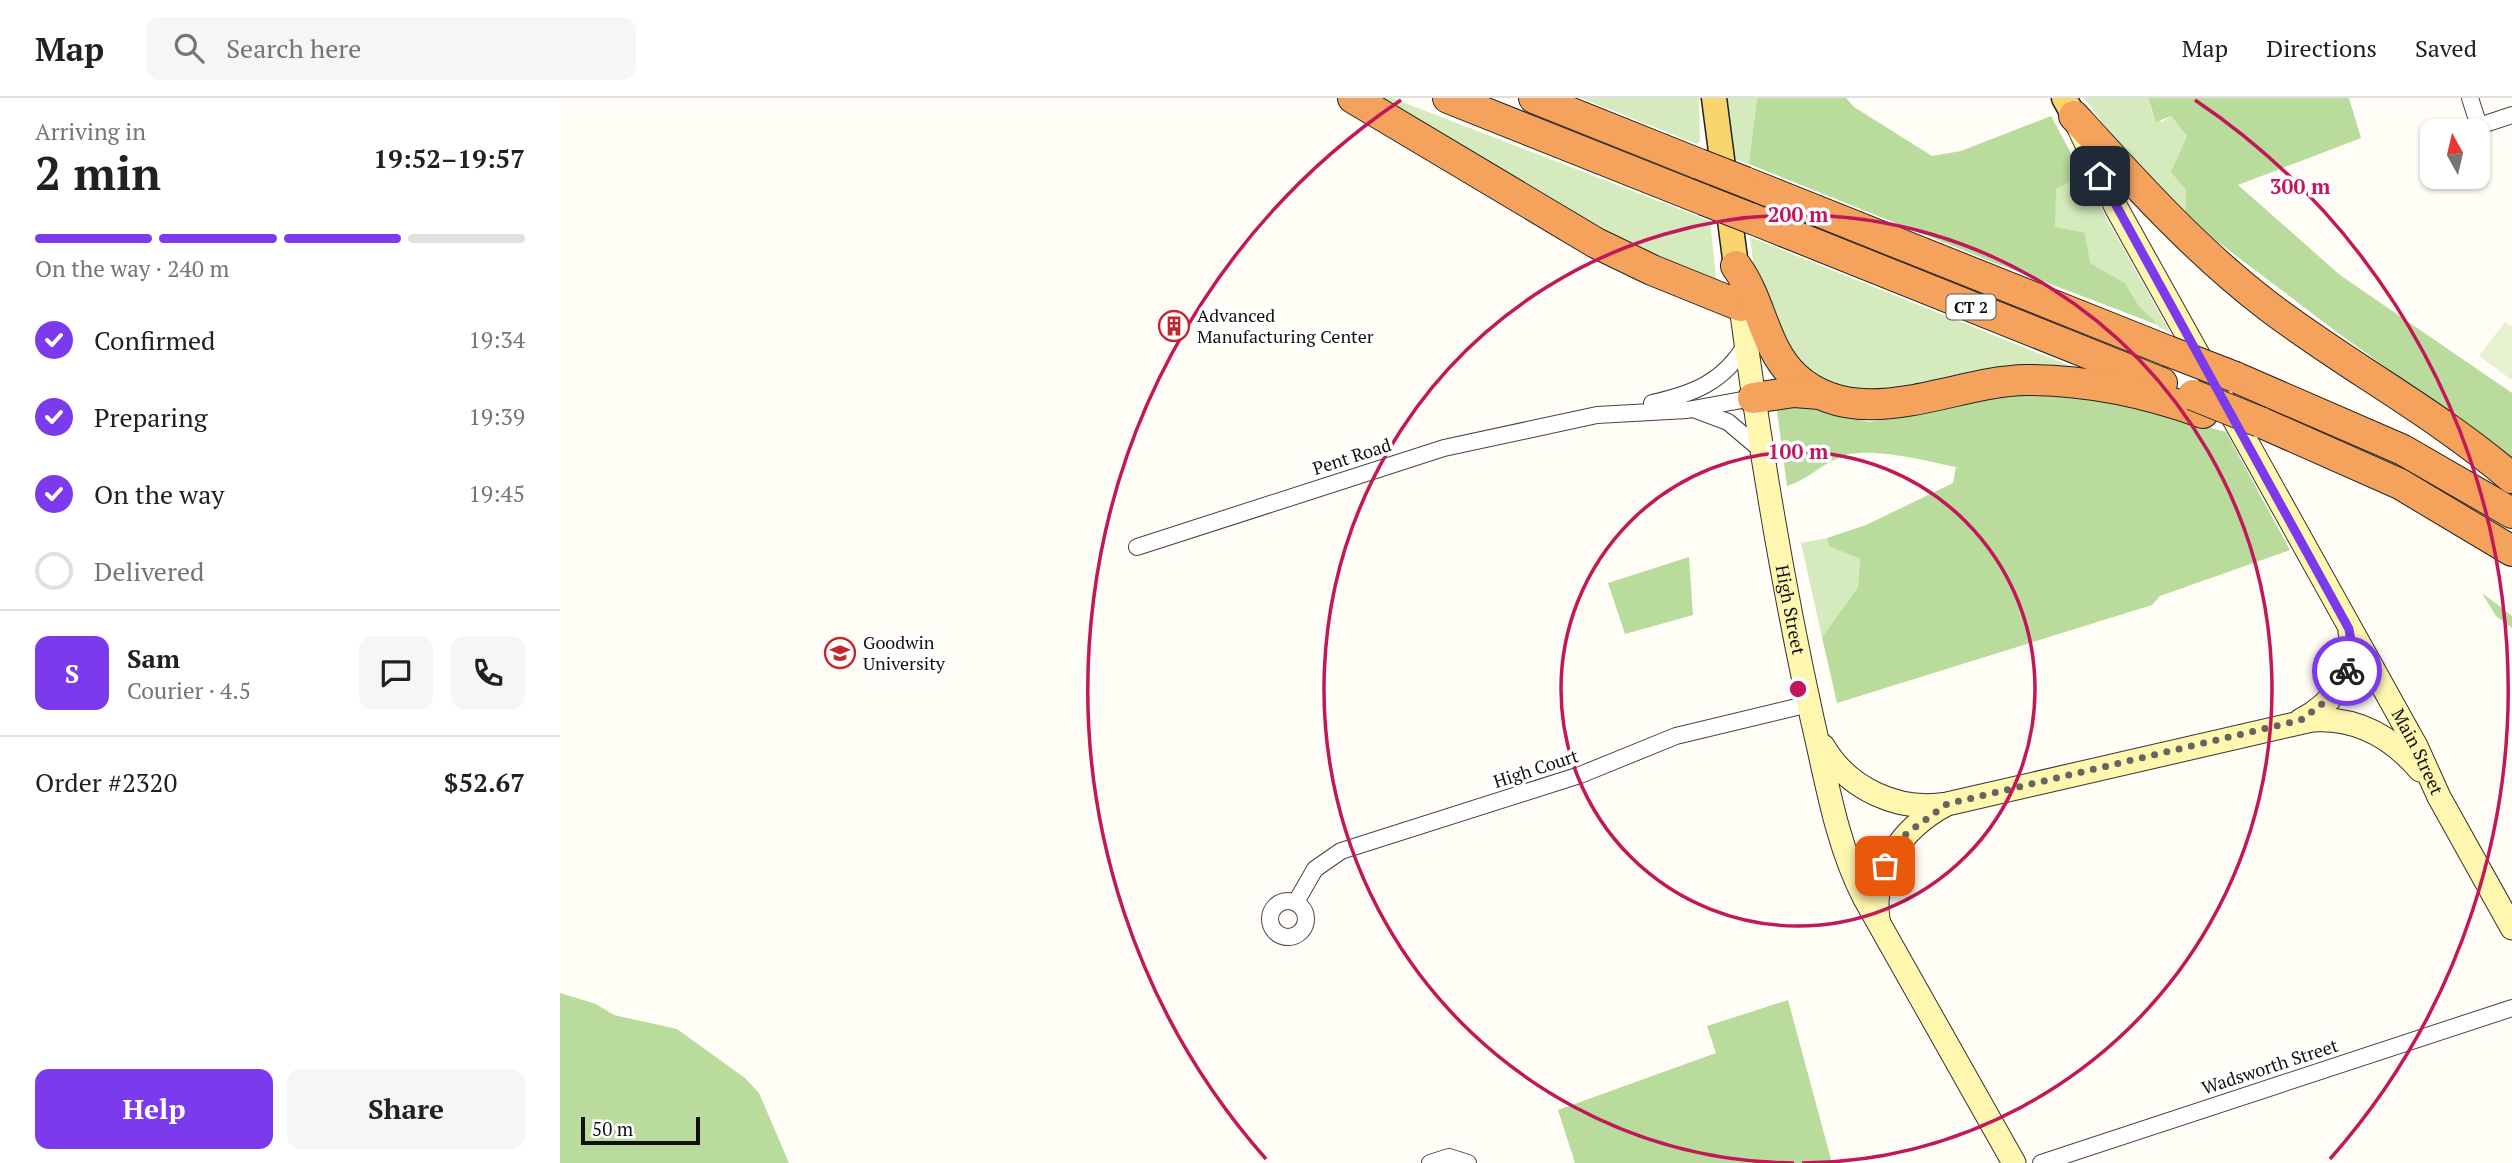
<!DOCTYPE html>
<html lang="en">
<head>
<meta charset="utf-8">
<style>
	body { margin:0; font-family:"PT Serif",serif; background:#f6f6f6; color:#202124; height:100vh; display:flex; flex-direction:column; font-size:26px; white-space:nowrap }
	* { box-sizing:border-box; margin:0 }
	p { font-size:23px; color:#757577 }
	.icon { flex:none; width:38px; height:38px; fill:none; stroke:currentColor; stroke-width:2; stroke-linecap:round; stroke-linejoin:round }
	.map { position:relative; flex:1; overflow:hidden }
	.details { display:flex; flex-direction:column; background:#fff; width:560px }
	.details>* { flex:none }
	.needle { width:46px; rotate:352deg }
	.controls { position:absolute; left:1860px; top:21px; display:grid; gap:14px }
	.controls a { display:grid; place-items:center; width:70px; height:70px; border-radius:14px; background:#fff; box-shadow:0 2px 5px #0004; font-size:35px }
	.scale { position:absolute; left:21px; bottom:18px; width:119px; box-sizing:border-box; padding-left:7px; border:4px solid #111; border-top:0; font-size:19px; line-height:24px; white-space:nowrap; color:#111; -webkit-text-stroke:5px #fff; paint-order:stroke }
	.pin { position:absolute; display:grid; place-items:center; width:60px; height:60px; color:#fff; margin:-30px; border-radius:14px; box-shadow:0 4px 10px #0006 }
	.courier { position:absolute; display:grid; place-items:center; width:70px; height:70px; margin:-35px; border:5px solid #7c3aed; border-radius:50%; background:#fff; color:#222; box-shadow:0 2px 9px #0007 }
	.summary em { font-style:normal; font-weight:800 }
	.summary div { display:flex; flex-direction:column-reverse }
	.summary { display:flex; align-items:center; justify-content:space-between; height:119px; padding:0 35px }
	h1 { font-size:46px; font-weight:800; line-height:52px }
	.bar { display:grid; grid-template-columns:repeat(4,1fr); gap:10px 7px; align-content:center; height:84px; padding:0 35px }
	.bar i { height:9px; border-radius:5px; background:#e0e0e0 }
	.bar .active { background:#7c3aed }
	.bar p { grid-column:span 4 }
	.line { display:flex; align-items:center; gap:18px; padding:0 35px; border-top:2px solid #e0e0e0 }
	.line div { flex:1 }
	.round { display:grid; place-items:center; flex:none; width:74px; height:74px; border-radius:14px; background:#f6f6f6 }
	ol { padding:0 35px; list-style:none }
	li { display:flex; align-items:center; gap:21px; height:77px }
	li p { margin-inline-start:auto }
	li .icon { padding:7px; border-radius:50%; background:#7c3aed; color:#fff; stroke-width:4 }
	li:last-child { color:#757577 }
	li i { width:38px; height:38px; border:4px solid #e0e0e0; border-radius:50% }
	.action { display:flex; gap:14px; margin-top:auto; padding:14px 35px }
	.action a { flex:1; height:80px; border-radius:14px; background:#7c3aed; color:#fff; font-size:28px; font-weight:800; line-height:80px; text-align:center }
	.action a+a { background:#f6f6f6; color:#202124 }
	header { display:flex; align-items:center; gap:42px; box-sizing:border-box; height:98px; padding:0 35px; background:#fff; border-bottom:2px solid #e0e0e0 }
	header strong { font-size:33px }
	nav { display:flex; gap:38px; margin-inline-start:auto; font-size:24px }
	.search { width:490px; height:63px; background:#f6f6f6; display:flex; align-items:center; gap:18px; box-sizing:border-box; padding:0 24px; border-radius:14px; color:#757577; font-size:26px }
	main { display:flex; flex:1; min-height:0 }
	.map>svg:first-child { display:block }
	.green { fill:#d5ebbd }
	.forest { fill:#b9dc9c }
	.pitch { fill:#e6f2cf }
	.lines { fill:none; stroke-linecap:round; stroke-linejoin:round }
	.street-casing { stroke:#444; stroke-width:18 }
	.secondary-casing { stroke:#333; stroke-width:25 }
	.primary-casing { stroke:#222; stroke-width:27 }
	.highway-casing { stroke:#222; stroke-width:32 }
	.street { stroke:#fff; stroke-width:16 }
	.secondary { stroke:#fff6b0; stroke-width:23 }
	.primary { stroke:#f9d66b; stroke-width:24 }
	.highway { stroke:#f5a25d; stroke-width:30 }
	.highway-bridge-casing { stroke:#222; stroke-width:32; stroke-linecap:butt }
	.highway-bridge { stroke:#f5a25d; stroke-width:30 }
	.done { stroke:#646461; stroke-width:7; stroke-dasharray:0 12.6 }
	.route { stroke:#7c3aed; stroke-width:9 }
	.ring { fill:none; stroke:#c2185b; stroke-width:3.5 }
	.labels { text-anchor:middle; stroke-width:7; stroke-linejoin:round; paint-order:stroke }
	.shield { fill:#fff; stroke:#585858; stroke-width:2 }
	.shield-label { font-size:16px; font-weight:bold; fill:#111 }
	.poi-label { font-size:18px; fill:#111; stroke:#fff; text-anchor:start }
	.street-label { font-size:18px; fill:#111; stroke:#fff }
	.centre { fill:#c2185b; stroke:#fff; stroke-width:3.5 }
	.ring-label { font-size:21px; text-anchor:middle; font-weight:bold; fill:#c2185b; stroke:#fff; stroke-width:7; stroke-linejoin:round; paint-order:stroke }
</style>
</head>
<body>
<header>
<strong>Map</strong>
<div class="search"><svg class="icon" aria-label="search" viewBox="0 0 24 24"><circle cx="10" cy="10" r="6"/><path d="M15 15l6 6"/></svg>Search here</div>
<nav><a>Map</a><a>Directions</a><a>Saved</a></nav>
</header>
<main>
<section class="details">
<div class="summary"><div><h1>2 min</h1><p>Arriving in</p></div><em>19:52–19:57</em></div>
<div class="bar"><i class="active"></i><i class="active"></i><i class="active"></i><i></i><p>On the way · 240 m</p></div>
<ol>
<li><svg class="icon" aria-label="check" viewBox="0 0 24 24"><path d="M5 12l5 5 9-10"/></svg>Confirmed<p>19:34</p></li>
<li><svg class="icon" aria-label="check" viewBox="0 0 24 24"><path d="M5 12l5 5 9-10"/></svg>Preparing<p>19:39</p></li>
<li><svg class="icon" aria-label="check" viewBox="0 0 24 24"><path d="M5 12l5 5 9-10"/></svg>On the way<p>19:45</p></li>
<li><i></i>Delivered</li>
</ol>
<div class="line" style="height:126px"><b class="round" style="background:#7c3aed;color:#fff">S</b><div><b>Sam</b><p>Courier · 4.5</p></div><a class="round"><svg class="icon" aria-label="chat" viewBox="0 0 24 24"><path d="M4 5h16v11H9l-5 4z"/></svg></a><a class="round"><svg class="icon" aria-label="phone" viewBox="0 0 24 24"><path d="M5 4h4l2 5-3 2q2 4 5 5l2-3 5 2v4C11 20 4 13 5 4z"/></svg></a></div>
<div class="line" style="height:91px"><div>Order #2320</div><b>$52.67</b></div>
<div class="action"><a>Help</a><a>Share</a></div>
</section>
<div class="map">
<svg width="1952" height="1065" viewBox="0 0 1952 1065">
	<rect width="100%" height="100%" fill="#fffdf5"/>
	<!-- green -->
	<g class="green">
		<polygon points="816,0 832,0 1150,123 1157,188 1046,145"/>
		<polygon points="1021,0 1139,0 1140,44 1137,46"/>
		<polygon points="1164,0 1197,0 1189,66 1174,61"/>
		<polygon points="1524,0 1588,0 1592,14 1602,24 1611,18 1627,38 1612,74 1626,92 1625,119 1571,62"/>
		<polygon points="1523,78 1610,234 1600,230 1579,208 1565,185 1530,165 1495,129 1495,91"/>
		<polygon points="1190,139 1530,276 1329,294 1276,289 1233,259 1195,179"/>
		<polygon points="1267,440 1270,448 1300,461 1298,489 1262,539 1241,445"/>
	</g>
	<!-- forest -->
	<g class="forest">
		<polygon points="1197,0 1286,0 1294,9 1372,58 1401,53 1491,18 1523,78 1496,91 1495,129 1525,135 1530,165 1565,185 1579,208 1598,227 1435,165 1189,66"/>
		<polygon points="1588,0 1789,0 1801,40 1678,87 1780,177 1952,295 1952,360 1774,232 1625,119 1626,92 1611,74 1627,38 1611,18 1596,24"/>
		<path d="M1515 293 1666 334 1730 452 1600 498 1592 507 1277 605 1262 539 1298 489 1300 461 1269 448 1267 440 1306 427 1393 385 1396 369C1367 363 1307 347 1280 359 1261 367 1247 382 1227 388L1216 305 1249 309 1309 324 1431 300Z"/>
		<polygon points="1129,459 1133,517 1065,536 1048,485"/>
		<polygon points="1922,495 1952,518 1952,530 1936,518"/>
		<polygon points="0,895 36,906 54,917 117,931 185,980 199,995 229,1065 0,1065"/>
		<polygon points="1228,902 1272,1065 1015,1065 998,1012 1156,955 1147,928"/>
	</g>
	<!-- pitch -->
	<polygon class="pitch" points="1945,224 1952,229 1952,282 1919,258"/>
	<g class="lines">
		<!-- street casing -->
		<g class="street-casing">
			<g id="street">
				<polyline points="1910,0 1919,28 1952,17"/>
				<path d="M1092 305C1133 296 1164 284 1186 246"/>
				<polyline points="1136,312 1168,324 1200,351"/>
				<polyline points="577,449 884,350 1037,317 1127,312 1193,300"/>
				<circle cx="728" cy="821" r="18"/>
				<polyline points="736,804 755,771 781,753 1020,677 1116,638 1249,606"/>
				<polyline points="870,1065 889,1059 908,1065"/>
				<polyline points="1481,1065 1952,910"/>
			</g>
		</g>
		<!-- secondary casing -->
		<g class="secondary-casing">
			<g id="secondary">
				<path id="s1" d="M1519 30 1557 111 1856 648 1879 699 1952 830"/>
				<path id="s2" d="M1179 194C1198 337 1221 479 1252 620 1266 679 1276 745 1304 799L1454 1065"/>
				<path d="M1741 622C1772 607 1800 570 1790 534"/>
				<path d="M1263 648C1288 691 1338 714 1387 706L1752 622C1796 619 1832 639 1860 672"/>
				<path d="M1318 821C1311 772 1343 730 1385 707"/>
			</g>
		</g>
		<!-- primary casing -->
		<g class="primary-casing">
			<g id="primary">
				<polyline points="1154,0 1176,168"/>
				<polyline points="1504,0 1514,18"/>
			</g>
		</g>
		<!-- highway casing -->
		<g class="highway-casing">
			<g id="highway">
				<polyline points="793,0 1036,145 1092,172 1181,208"/>
				<polyline points="888,0 1144,102"/>
				<polyline points="974,0 1139,66"/>
				<path d="M1514 18C1575 85 1636 153 1708 208 1787 268 1876 315 1952 380"/>
				<polyline points="1185,84 1608,253"/>
				<polyline points="1190,120 1602,285"/>
				<path d="M1176 168C1202 203 1203 249 1235 279 1299 338 1393 283 1466 282 1527 282 1585 294 1643 315"/>
				<polyline points="1675,279 1843,352 1952,415"/>
				<polyline points="1193,300 1234,294 1260,296"/>
				<polyline points="1700,324 1840,386 1952,453"/>
			</g>
		</g>
		<!-- street -->
		<use href="#street" class="street"/>
		<!-- secondary -->
		<use href="#secondary" class="secondary"/>
		<!-- primary -->
		<use href="#primary" class="primary"/>
		<!-- highway -->
		<use href="#highway" class="highway"/>
		<!-- highway-bridge casing -->
		<g class="highway-bridge-casing">
			<g id="highway-bridge">
				<polyline points="1139,66 1185,84"/>
				<polyline points="1144,102 1190,120"/>
				<polyline points="1608,253 1675,279"/>
				<polyline points="1633,297 1700,324"/>
			</g>
		</g>
		<!-- highway-bridge -->
		<use href="#highway-bridge" class="highway-bridge"/>
	</g>
	<g class="lines">
		<!-- done -->
		<polyline class="done" points="1325,768 1346,736 1387,706 1741,622 1770,600 1787,573"/>
		<!-- route -->
		<polyline class="route" points="1540,78 1789,531 1792,548 1787,573"/>
	</g>
	<!-- distance rings -->
	<g class="ring">
		<circle cx="1238" cy="591" r="237"/>
		<path d="M1234 1065A474 474 0 1 1 1242 1065"/>
		<path d="M706 1061A710 710 0 0 1 841 2M1635 2A710 710 0 0 1 1770 1061"/>
	</g>
	<!-- icons -->
	<defs>
		<g id="building-ring" transform="scale(1.575)"><circle r="9.5" fill="#fff" stroke="#c4262e" stroke-width="1.5"/><path d="M-4-6H4V6H1V3H-1V6H-4ZM-2.5-4.3h1.7v1.8h-1.7ZM.8-4.3h1.7v1.8H.8ZM-2.5-1h1.7V.8h-1.7ZM.8-1h1.7V.8H.8Z" fill="#c4262e"/></g>
		<g id="university-ring" transform="scale(1.575)"><circle r="9.5" fill="#fff" stroke="#c4262e" stroke-width="1.5"/><path d="M0-5L7-2L0 1L-7-2ZM-4 1L0 2.5L4 1V4Q0 6-4 4Z" fill="#c4262e"/></g>
	</defs>
	<g fill-rule="evenodd">
		<use href="#building-ring" x="614" y="228"/>
		<use href="#university-ring" x="280" y="555"/>
	</g>
	<g class="labels">
		<!-- shield labels -->
		<rect class="shield" x="1386.5" y="196.5" width="49" height="25" rx="5"/>
		<g class="shield-label">
			<text x="1411" y="215">CT 2</text>
		</g>
		<!-- poi labels -->
		<g class="poi-label">
			<text x="637" y="224">Advanced<tspan x="637" dy="21">Manufacturing Center</tspan></text>
			<text x="303" y="551">Goodwin<tspan x="303" dy="21">University</tspan></text>
		</g>
		<!-- street labels -->
		<g class="street-label">
			<text transform="translate(792 359) rotate(-18)" y="6">Pent Road</text>
			<text dy="6" stroke="none"><textPath href="#s2" startOffset="322">High Street</textPath></text>
			<text dy="6" stroke="none"><textPath href="#s1" startOffset="710">Main Street</textPath></text>
			<text transform="translate(976 671) rotate(-18)" y="6">High Court</text>
			<text transform="translate(1710 969) rotate(-18)" y="6">Wadsworth Street</text>
		</g>
	</g>
	<circle cx="1238" cy="591" r="10" class="centre"/>
	<g class="ring-label">
		<text x="1740" y="96">300 m</text>
		<text x="1238" y="124">200 m</text>
		<text x="1238" y="361">100 m</text>
	</g>
</svg>
<div class="controls">
<a><svg class="needle" viewBox="-14 -14 28 28"><path d="M0-13l5 13h-10z" fill="#e53935"/><path d="M0 13l5-13h-10z" fill="#757577"/></svg></a>
</div>
<div class="scale">50 m</div>
<div class="pin" style="left:1325px;top:768px;background:#ea580c"><svg class="icon" aria-label="bag" viewBox="0 0 24 24"><path d="M5 8h14l-1 12H6zM9 8a3 3 0 0 1 6 0"/></svg></div>
<div class="pin" style="left:1540px;top:78px;background:#1f2937"><svg class="icon" aria-label="home" viewBox="0 0 24 24"><path d="M3 11l9-7 9 7M6 9v11h12V9"/></svg></div>
<div class="courier" style="left:1787px;top:573px"><svg class="icon" aria-label="bike" viewBox="0 0 24 24"><circle cx="6" cy="16" r="4"/><circle cx="18" cy="16" r="4"/><path d="M6 16l4-8h5l3 8M10 8l3 8H6M13 5h3"/></svg></div>
</div>
</main>
</body>
</html>
